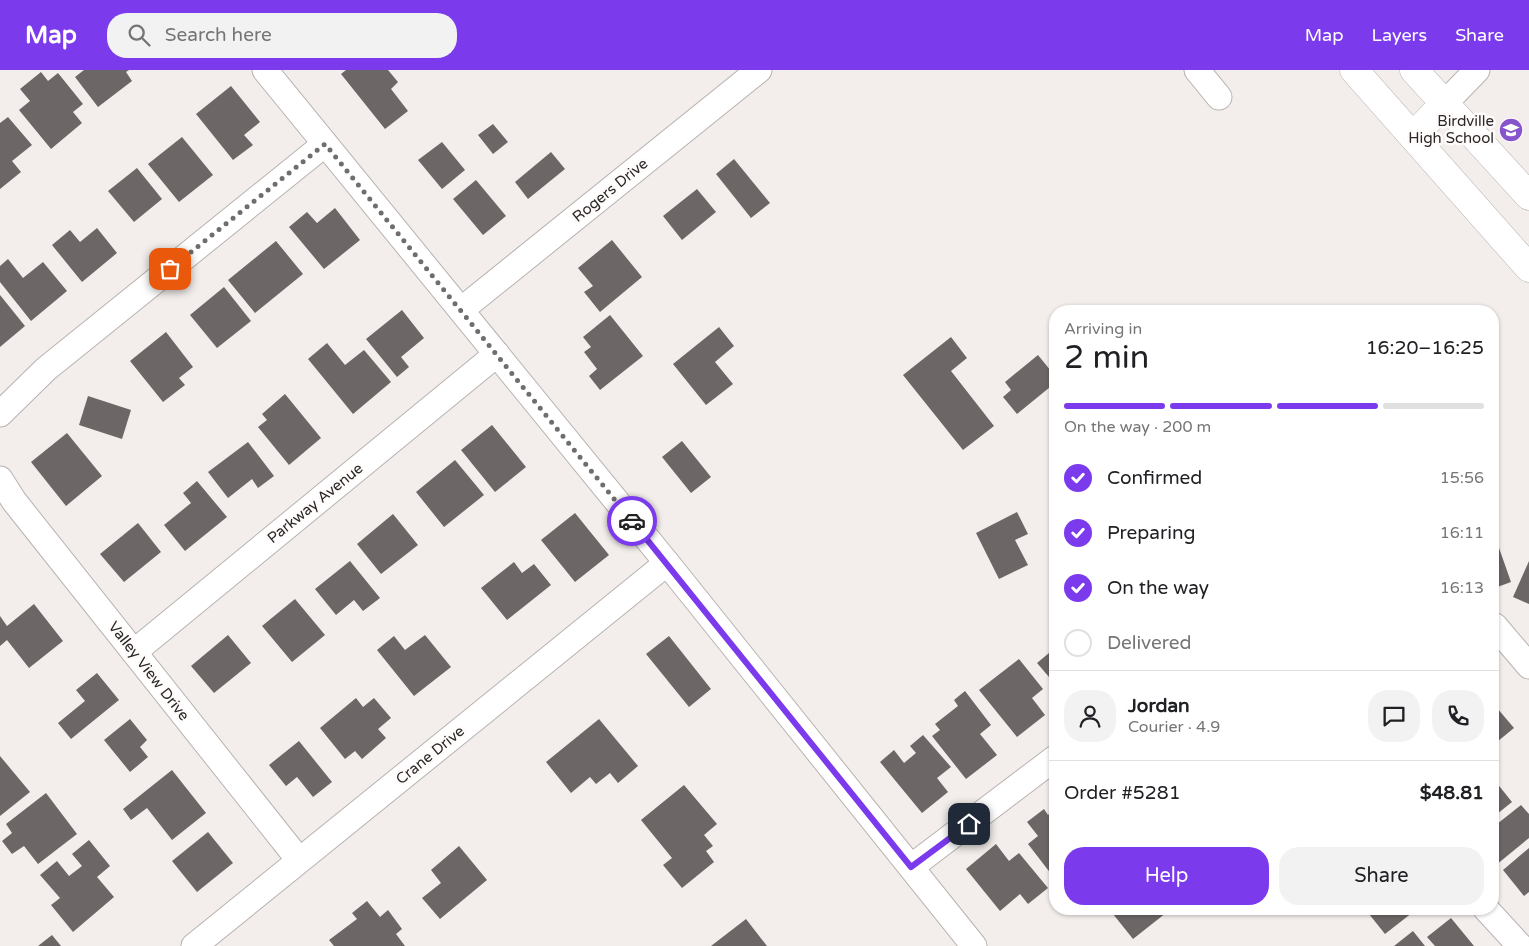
<!DOCTYPE html>
<html lang="en">
<head>
<meta charset="utf-8">
<style>
	body { margin:0; font-family:"Varela Round",sans-serif; background:#f2f2f2; color:#202124; height:100vh; display:flex; flex-direction:column; font-size:19px; white-space:nowrap }
	* { box-sizing:border-box; margin:0 }
	p { font-size:16px; color:#757577 }
	.icon { flex:none; width:28px; height:28px; fill:none; stroke:currentColor; stroke-width:2; stroke-linecap:round; stroke-linejoin:round }
	.map { position:relative; flex:1; overflow:hidden }
	.side { position:absolute; left:1049px; top:235px; width:450px; height:610px; display:flex; flex-direction:column; background:#fff; border-radius:20px; box-shadow:0 1px 4px #0004 }
	.side>* { flex:none }
	.pin { position:absolute; display:grid; place-items:center; width:42px; height:42px; color:#fff; margin:-21px; border-radius:10px; box-shadow:0 2px 8px #0006 }
	.courier { position:absolute; display:grid; place-items:center; width:50px; height:50px; margin:-25px; border:4px solid #7c3aed; border-radius:50%; background:#fff; color:#222; box-shadow:0 1px 6px #0007 }
	.overview em { font-style:normal; font-weight:600 }
	.overview div { display:flex; flex-direction:column-reverse }
	.overview { display:flex; align-items:center; justify-content:space-between; height:85px; padding:0 15px }
	h1 { font-size:32px; font-weight:600; line-height:38px }
	.bar { display:grid; grid-template-columns:repeat(4,1fr); gap:8px 5px; align-content:center; height:60px; padding:0 15px }
	.bar i { height:6px; border-radius:4px; background:#e0e0e0 }
	.bar .current { background:#7c3aed }
	.bar p { grid-column:span 4 }
	.line { display:flex; align-items:center; gap:12px; padding:0 15px; border-top:1px solid #e0e0e0 }
	.line div { flex:1 }
	.round { display:grid; place-items:center; flex:none; width:52px; height:52px; border-radius:20px; background:#f2f2f2 }
	ol { padding:0 15px; list-style:none }
	li { display:flex; align-items:center; gap:15px; height:55px }
	li p { margin-inline-start:auto }
	li .icon { padding:5px; border-radius:50%; background:#7c3aed; color:#fff; stroke-width:4 }
	li:last-child { color:#757577 }
	li i { width:28px; height:28px; border:2px solid #e0e0e0; border-radius:50% }
	.action { display:flex; gap:10px; margin-top:auto; padding:10px 15px }
	.action a { flex:1; height:58px; border-radius:20px; background:#7c3aed; color:#fff; font-size:20px; font-weight:600; line-height:58px; text-align:center }
	.action a+a { background:#f2f2f2; color:#202124 }
	header { display:flex; align-items:center; gap:30px; box-sizing:border-box; height:70px; padding:0 25px; background:#7c3aed; color:#fff }
	header strong { font-size:24px }
	nav { display:flex; gap:28px; margin-inline-start:auto; font-size:18px }
	.search { width:350px; height:45px; background:#f2f2f2; display:flex; align-items:center; gap:12px; box-sizing:border-box; padding:0 18px; border-radius:20px; color:#757577; font-size:19px }
	.map>svg:first-child { display:block }
	.building { fill:#6c6766 }
	.lines { fill:none; stroke-linecap:round; stroke-linejoin:round }
	.minor-casing { stroke:#b8b2b0; stroke-width:27 }
	.major-casing { stroke:#b8b2b0; stroke-width:29 }
	.minor { stroke:#fff; stroke-width:25 }
	.major { stroke:#fff; stroke-width:28 }
	.done { stroke:#706d6c; stroke-width:5; stroke-dasharray:0 9 }
	.route { stroke:#7c3aed; stroke-width:6 }
	.labels { text-anchor:middle; stroke-width:5; stroke-linejoin:round; paint-order:stroke }
	.poi-label { font-size:15px; fill:#292727; stroke:#fffbfa; text-anchor:end }
	.street-label { font-size:15px; fill:#292727; stroke:#fffbfa }
</style>
</head>
<body>
<header>
<strong>Map</strong>
<div class="search"><svg class="icon" aria-label="search" viewBox="0 0 24 24"><circle cx="10" cy="10" r="6"/><path d="M15 15l6 6"/></svg>Search here</div>
<nav><a>Map</a><a>Layers</a><a>Share</a></nav>
</header>
<div class="map">
<svg width="1529" height="876" viewBox="0 0 1529 876">
	<rect width="100%" height="100%" fill="#f3eeeb"/>
	<!-- building -->
	<g class="building">
		<polygon points="84,0 129,0 126,2 132,11 98,37 75,7"/>
		<polygon points="346,0 388,0 398,12 391,19 408,41 385,59 341,4"/>
		<polygon points="41,2 48,11 58,3 83,34 73,42 82,53 51,79 19,40 30,31 20,19"/>
		<polygon points="231,16 260,52 244,65 253,75 233,90 196,44"/>
		<polygon points="8,47 32,75 12,91 21,102 0,119 0,53"/>
		<polygon points="493,54 508,72 493,84 478,65"/>
		<polygon points="182,67 213,105 179,132 148,94"/>
		<polygon points="442,72 465,100 442,119 418,90"/>
		<polygon points="551,82 565,99 528,129 515,112"/>
		<polygon points="734,89 770,133 751,148 716,104"/>
		<polygon points="137,98 162,129 134,152 108,121"/>
		<polygon points="476,110 506,146 483,165 453,129"/>
		<polygon points="697,119 716,142 682,170 663,146"/>
		<polygon points="335,138 360,170 324,199 289,157 307,142 317,153"/>
		<polygon points="97,158 117,183 82,212 52,175 70,160 80,172"/>
		<polygon points="612,170 642,207 600,242 584,222 593,216 578,198"/>
		<polygon points="276,171 303,204 255,243 228,210"/>
		<polygon points="8,189 23,208 43,192 67,221 31,251 0,212 0,196"/>
		<polygon points="224,217 251,251 217,278 190,245"/>
		<polygon points="0,225 25,256 0,277"/>
		<polygon points="402,240 424,268 401,287 409,297 397,307 366,269"/>
		<polygon points="610,245 643,286 600,320 589,306 597,299 584,282 591,277 583,267"/>
		<polygon points="719,257 734,276 715,292 733,314 706,335 673,294"/>
		<polygon points="166,262 193,297 179,308 185,315 163,332 130,291"/>
		<polygon points="951,267 967,288 951,301 994,356 963,380 903,305"/>
		<polygon points="327,273 345,295 364,280 391,312 353,344 308,289"/>
		<polygon points="1038,285 1055,306 1055,313 1017,344 1003,327 1011,320 1005,312"/>
		<polygon points="285,324 321,368 289,395 258,357 267,350 262,344"/>
		<polygon points="88,326 131,340 122,369 79,355"/>
		<polygon points="492,355 526,397 495,422 461,380"/>
		<polygon points="67,363 102,406 66,436 31,392"/>
		<polygon points="682,371 711,407 691,423 662,387"/>
		<polygon points="248,372 274,406 258,418 252,409 228,428 208,402"/>
		<polygon points="455,390 484,425 444,457 416,422"/>
		<polygon points="197,411 227,447 185,481 164,455 191,433 183,423"/>
		<polygon points="1017,442 1028,464 1015,470 1028,495 999,509 976,463"/>
		<polygon points="575,443 609,485 575,512 541,470"/>
		<polygon points="393,444 418,475 381,504 357,474"/>
		<polygon points="138,453 161,482 124,512 100,484"/>
		<polygon points="1492,458 1511,512 1492,519"/>
		<polygon points="350,491 380,528 363,541 354,530 336,545 315,519"/>
		<polygon points="1529,491 1529,534 1513,527"/>
		<polygon points="514,492 522,503 534,494 551,515 507,550 481,518"/>
		<polygon points="295,529 325,565 292,592 262,556"/>
		<polygon points="34,534 63,571 29,598 7,570 0,576 0,546 7,556"/>
		<polygon points="228,565 251,593 214,623 191,596"/>
		<polygon points="425,565 451,597 414,626 377,580 394,566 405,580"/>
		<polygon points="669,566 711,619 689,637 646,584"/>
		<polygon points="1055,578 1055,614 1037,593"/>
		<polygon points="1019,589 1043,619 1032,628 1045,645 1017,667 979,620"/>
		<polygon points="97,603 119,630 71,669 58,653 85,631 76,620"/>
		<polygon points="965,621 991,655 980,664 997,685 966,709 932,666 940,660 935,654 958,636 954,630"/>
		<polygon points="356,628 363,637 374,628 391,648 378,659 386,668 362,689 355,681 345,689 320,658"/>
		<polygon points="1492,632 1514,658 1492,676"/>
		<polygon points="130,649 147,670 140,677 148,687 130,702 104,670"/>
		<polygon points="599,649 638,696 618,713 610,703 596,714 590,707 571,723 546,692"/>
		<polygon points="923,665 951,697 937,708 948,722 922,743 880,692 894,680 904,693 916,683 910,676"/>
		<polygon points="299,671 332,712 313,727 297,707 286,716 269,695"/>
		<polygon points="0,686 30,722 0,746"/>
		<polygon points="172,700 206,743 172,770 147,738 131,750 123,739"/>
		<polygon points="1492,707 1512,732 1492,748"/>
		<polygon points="684,715 717,754 704,765 713,776 706,781 714,792 682,818 663,795 672,788 641,750"/>
		<polygon points="46,723 77,764 38,794 24,776 12,784 2,771 12,763 6,754"/>
		<polygon points="1521,735 1529,744 1529,768 1496,795 1492,790 1492,758"/>
		<polygon points="1044,739 1048,745 1055,739 1055,809 1028,774 1038,766 1027,752"/>
		<polygon points="208,762 233,793 197,822 172,791"/>
		<polygon points="89,770 110,796 97,807 114,827 73,862 51,835 60,828 40,805 57,791 69,806 82,796 72,784"/>
		<polygon points="996,774 1009,791 1019,783 1048,818 1028,834 1020,824 1000,841 966,799"/>
		<polygon points="459,776 487,810 440,849 422,828 441,813 431,800"/>
		<polygon points="1529,778 1529,822 1524,826 1503,800"/>
		<polygon points="367,831 380,847 388,840 402,859 396,864 405,876 334,876 329,870 357,849 352,843"/>
		<polygon points="1109,839 1171,839 1133,869"/>
		<polygon points="1365,839 1417,839 1385,864"/>
		<polygon points="1451,848 1474,876 1435,876 1427,867"/>
		<polygon points="746,849 767,876 711,876"/>
		<polygon points="1413,861 1425,876 1394,876"/>
		<polygon points="52,865 61,876 38,876"/>
	</g>
	<g class="lines">
		<!-- minor casing -->
		<g class="minor-casing">
			<g id="minor">
				<polyline points="265,0 667,493 974,876"/>
				<polyline points="1197,0 1219,27"/>
				<polyline points="1445,33 1477,0"/>
				<polyline points="461,240 759,0"/>
				<polyline points="0,344 46,299 325,74"/>
				<polyline points="0,409 14,431 299,790"/>
				<polyline points="1492,559 1495,556 1529,596"/>
				<polyline points="134,582 497,284"/>
				<polyline points="911,797 1055,688"/>
				<polyline points="1486,839 1520,876"/>
				<polyline points="194,876 667,493"/>
			</g>
		</g>
		<!-- major casing -->
		<g class="major-casing">
			<g id="major">
				<polyline points="1354,0 1529,198"/>
				<polyline points="1414,0 1529,126"/>
				<polyline points="1413,66 1445,33"/>
			</g>
		</g>
		<!-- minor -->
		<use href="#minor" class="minor"/>
		<!-- major -->
		<use href="#major" class="major"/>
	</g>
	<g class="lines">
		<!-- done -->
		<polyline class="done" points="170,199 325,74 632,451"/>
		<!-- route -->
		<polyline class="route" points="632,451 911,797 969,754"/>
	</g>
	<!-- icons -->
	<defs>
		<g id="school-disc" transform="scale(1.25)"><circle r="9.5" fill="#8654cd" stroke="#fffbfa"/><path d="M0-5L7-2L0 1L-7-2ZM-4 1L0 2.5L4 1V4Q0 6-4 4Z" fill="#fff"/></g>
	</defs>
	<g fill-rule="evenodd">
		<use href="#school-disc" x="1511" y="60"/>
	</g>
	<g class="labels">
		<!-- poi labels -->
		<g class="poi-label">
			<text x="1494" y="56">Birdville<tspan x="1494" dy="17">High School</tspan></text>
		</g>
		<!-- street labels -->
		<g class="street-label">
			<text transform="translate(610 120) rotate(-39)" y="5">Rogers Drive</text>
			<text transform="translate(315 433) rotate(-39)" y="5">Parkway Avenue</text>
			<text transform="translate(149 601) rotate(52)" y="5">Valley View Drive</text>
			<text transform="translate(430 685) rotate(-39)" y="5">Crane Drive</text>
		</g>
	</g>
</svg>
<div class="pin" style="left:170px;top:199px;background:#ea580c"><svg class="icon" aria-label="bag" viewBox="0 0 24 24"><path d="M5 8h14l-1 12H6zM9 8a3 3 0 0 1 6 0"/></svg></div>
<div class="pin" style="left:969px;top:754px;background:#1f2937"><svg class="icon" aria-label="home" viewBox="0 0 24 24"><path d="M3 11l9-7 9 7M6 9v11h12V9"/></svg></div>
<div class="courier" style="left:632px;top:451px"><svg class="icon" aria-label="car" viewBox="0 0 24 24"><path d="M5 17H2v-5l4-1 3-4h7l3 4 3 1v5h-3M9 17h6M6 11h13"/><circle cx="7" cy="17" r="2"/><circle cx="17" cy="17" r="2"/></svg></div>
<section class="side">
<div class="overview"><div><h1>2 min</h1><p>Arriving in</p></div><em>16:20–16:25</em></div>
<div class="bar"><i class="current"></i><i class="current"></i><i class="current"></i><i></i><p>On the way · 200 m</p></div>
<ol>
<li><svg class="icon" aria-label="check" viewBox="0 0 24 24"><path d="M5 12l5 5 9-10"/></svg>Confirmed<p>15:56</p></li>
<li><svg class="icon" aria-label="check" viewBox="0 0 24 24"><path d="M5 12l5 5 9-10"/></svg>Preparing<p>16:11</p></li>
<li><svg class="icon" aria-label="check" viewBox="0 0 24 24"><path d="M5 12l5 5 9-10"/></svg>On the way<p>16:13</p></li>
<li><i></i>Delivered</li>
</ol>
<div class="line" style="height:90px"><a class="round"><svg class="icon" aria-label="person" viewBox="0 0 24 24"><circle cx="12" cy="8" r="4"/><path d="M4 21q1-7 8-7t8 7"/></svg></a><div><b>Jordan</b><p>Courier · 4.9</p></div><a class="round"><svg class="icon" aria-label="chat" viewBox="0 0 24 24"><path d="M4 5h16v11H9l-5 4z"/></svg></a><a class="round"><svg class="icon" aria-label="phone" viewBox="0 0 24 24"><path d="M5 4h4l2 5-3 2q2 4 5 5l2-3 5 2v4C11 20 4 13 5 4z"/></svg></a></div>
<div class="line" style="height:65px"><div>Order #5281</div><b>$48.81</b></div>
<div class="action"><a>Help</a><a>Share</a></div>
</section>
</div>
</body>
</html>
